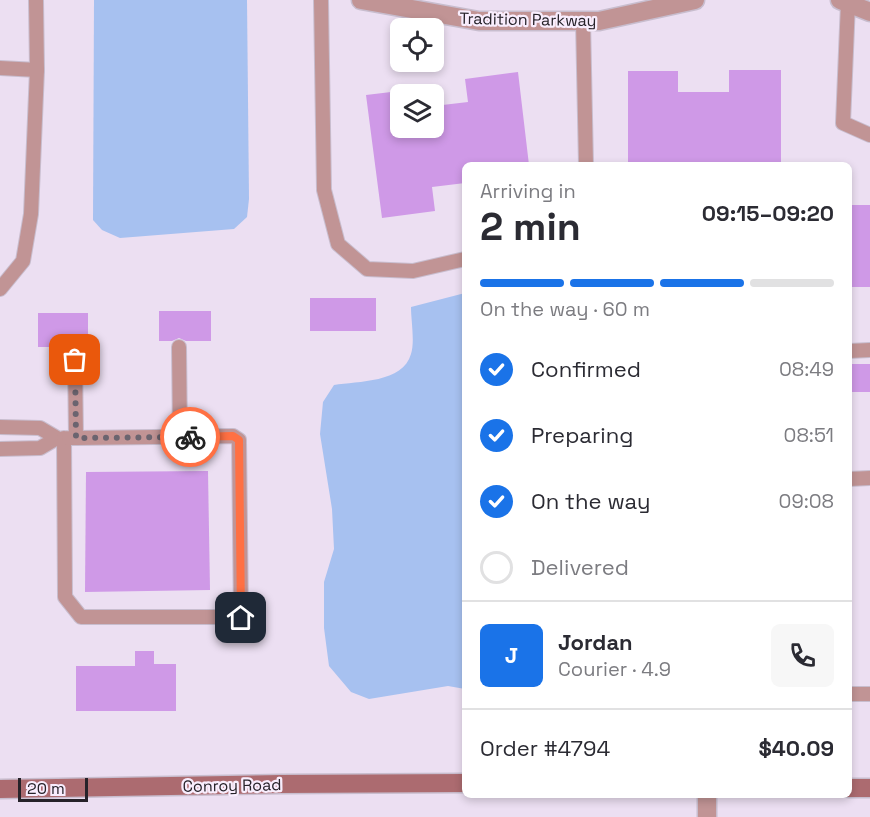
<!DOCTYPE html>
<html lang="en">
<head>
<meta charset="utf-8">
<style>
	body { margin:0; font-family:"Space Grotesk",sans-serif; background:#f7f7f7; color:#2b2b33; height:100vh; display:flex; flex-direction:column; font-size:22px; white-space:nowrap }
	* { box-sizing:border-box; margin:0 }
	p { font-size:20px; color:#7c7c81 }
	.icon { flex:none; width:33px; height:33px; fill:none; stroke:currentColor; stroke-width:2; stroke-linecap:round; stroke-linejoin:round }
	.map { position:relative; flex:1; overflow:hidden }
	.drawer { position:absolute; left:462px; top:162px; width:390px; height:636px; display:flex; flex-direction:column; background:#fff; border-radius:9px; box-shadow:0 3px 9px #0003 }
	.drawer>* { flex:none }
	.tools { position:absolute; left:390px; top:18px; display:grid; gap:12px }
	.tools a { display:grid; place-items:center; width:54px; height:54px; border-radius:9px; background:#fff; box-shadow:0 3px 9px #0003; font-size:30px }
	.scale { position:absolute; left:18px; bottom:15px; width:70px; box-sizing:border-box; padding-left:6px; border:3px solid #262229; border-top:0; font-size:16px; line-height:21px; white-space:nowrap; color:#262229; -webkit-text-stroke:4px #f8edfd; paint-order:stroke }
	.pin { position:absolute; display:grid; place-items:center; width:51px; height:51px; color:#fff; margin:-26px; border-radius:12px; box-shadow:0 3px 9px #0006 }
	.courier { position:absolute; display:grid; place-items:center; width:60px; height:60px; margin:-30px; border:4px solid #ff7043; border-radius:50%; background:#fff; color:#222; box-shadow:0 2px 8px #0007 }
	.overview em { font-style:normal; font-weight:800 }
	.overview div { display:flex; flex-direction:column-reverse }
	.overview { display:flex; align-items:center; justify-content:space-between; height:102px; padding:0 18px }
	h1 { font-size:39px; font-weight:800; line-height:45px }
	.bar { display:grid; grid-template-columns:repeat(4,1fr); gap:9px 6px; align-content:center; height:72px; padding:0 18px }
	.bar i { height:8px; border-radius:4px; background:#e1e1e2 }
	.bar .on { background:#1a73e8 }
	.bar p { grid-column:span 4 }
	.line { display:flex; align-items:center; gap:15px; padding:0 18px; border-top:2px solid #e1e1e2 }
	.line div { flex:1 }
	.round { display:grid; place-items:center; flex:none; width:63px; height:63px; border-radius:9px; background:#f7f7f7 }
	ol { padding:0 18px; list-style:none }
	li { display:flex; align-items:center; gap:18px; height:66px }
	li p { margin-inline-start:auto }
	li .icon { padding:6px; border-radius:50%; background:#1a73e8; color:#fff; stroke-width:4 }
	li:last-child { color:#7c7c81 }
	li i { width:33px; height:33px; border:3px solid #e1e1e2; border-radius:50% }
	.map>svg:first-child { display:block }
	.water { fill:#a7c1f0 }
	.building { fill:#cf99e7 }
	.lines { fill:none; stroke-linecap:round; stroke-linejoin:round }
	.lane-casing { stroke:#c8bdce; stroke-width:16 }
	.street-casing { stroke:#c8bdce; stroke-width:21 }
	.secondary-casing { stroke:#c8bdce; stroke-width:21 }
	.lane { stroke:#c19495; stroke-width:14 }
	.street { stroke:#c19495; stroke-width:18 }
	.secondary { stroke:#ac6b70; stroke-width:18 }
	.done { stroke:#6b646f; stroke-width:6; stroke-dasharray:0 10.8 }
	.route { stroke:#ff7043; stroke-width:8 }
	.labels { text-anchor:middle; stroke-width:4.5; stroke-linejoin:round; paint-order:stroke }
	.street-label { font-size:16px; fill:#262229; stroke:#f8edfd }
</style>
</head>
<body>
<div class="map">
<svg width="870" height="817" viewBox="0 0 870 817">
	<rect width="100%" height="100%" fill="#ecdff2"/>
	<!-- water -->
	<g class="water">
		<polygon points="94,0 247,0 249,199 247,217 234,229 120,238 102,230 93,220"/>
		<path d="M465 293V689L448 686 369 699 351 692 329 666 324 628V582L334 549 332 509 320 434 323 402 334 385C358 381 403 383 411 354 415 342 411 320 411 307Z"/>
	</g>
	<!-- building -->
	<g class="building">
		<polygon points="729,70 781,70 781,165 628,165 628,71 678,71 678,92 729,92"/>
		<polygon points="518,72 529,165 465,165 465,183 432,187 435,211 382,218 366,95 416,89 417,94 400,94 400,128 434,128 434,106 468,102 465,79"/>
		<rect x="849" y="205" width="21" height="82"/>
		<rect x="310" y="298" width="66" height="33"/>
		<polygon points="159,311 211,311 211,341 186,341 179,338 172,341 159,341"/>
		<rect x="38" y="313" width="50" height="34"/>
		<rect x="849" y="364" width="21" height="28"/>
		<polygon points="208,471 210,590 85,592 86,472"/>
		<polygon points="135,651 154,651 154,664 176,664 176,711 76,711 76,666 135,666"/>
	</g>
	<g class="lines">
		<!-- lane casing -->
		<g class="lane-casing">
			<g id="lane">
				<polyline points="321,0 324,190 338,244 367,269 413,271 465,259"/>
				<polyline points="848,3 843,123 870,135"/>
				<polyline points="583,21 586,165"/>
				<polyline points="0,68 37,70"/>
				<polyline points="0,289 23,261 31,214 37,70 36,0"/>
				<polyline points="179,347 180,437"/>
				<polyline points="849,351 870,350"/>
				<polyline points="0,427 40,428 57,438 40,448 0,449"/>
				<polyline points="64,438 65,597 81,617 241,617 239,440 233,436 76,438"/>
				<polyline points="69,438 76,438 75,360"/>
				<polyline points="849,479 870,478"/>
				<polyline points="849,694 870,694"/>
			</g>
		</g>
		<!-- street casing -->
		<g class="street-casing">
			<g id="street">
				<polyline points="361,0 479,21 599,21 695,0"/>
				<polyline points="840,0 870,12"/>
				<polyline points="707,795 707,817"/>
			</g>
		</g>
		<!-- secondary casing -->
		<g class="secondary-casing">
			<g id="secondary">
				<polyline points="849,788 870,788"/>
				<polyline points="0,789 281,784 465,783"/>
			</g>
		</g>
		<!-- lane -->
		<use href="#lane" class="lane"/>
		<!-- street -->
		<use href="#street" class="street"/>
		<!-- secondary -->
		<use href="#secondary" class="secondary"/>
	</g>
	<g class="lines">
		<!-- done -->
		<polyline class="done" points="75,360 76,438 190,437"/>
		<!-- route -->
		<polyline class="route" points="190,437 233,436 239,440 241,618"/>
	</g>
	<g class="labels">
		<!-- street labels -->
		<g class="street-label">
			<text transform="translate(528 19) rotate(1)" y="6">Tradition Parkway</text>
			<text transform="translate(232 785) rotate(-1)" y="6">Conroy Road</text>
		</g>
	</g>
</svg>
<div class="tools">
<a><svg class="icon" aria-label="locate" viewBox="0 0 24 24"><circle cx="12" cy="12" r="6"/><path d="M12 2v4M12 18v4M2 12h4M18 12h4"/></svg></a>
<a><svg class="icon" aria-label="layers" viewBox="0 0 24 24"><path d="M12 4l9 5-9 5-9-5zM3 14l9 5 9-5"/></svg></a>
</div>
<div class="scale">20 m</div>
<div class="pin" style="left:75px;top:360px;background:#ea580c"><svg class="icon" aria-label="bag" viewBox="0 0 24 24"><path d="M5 8h14l-1 12H6zM9 8a3 3 0 0 1 6 0"/></svg></div>
<div class="pin" style="left:241px;top:618px;background:#1f2937"><svg class="icon" aria-label="home" viewBox="0 0 24 24"><path d="M3 11l9-7 9 7M6 9v11h12V9"/></svg></div>
<div class="courier" style="left:190px;top:437px"><svg class="icon" aria-label="bike" viewBox="0 0 24 24"><circle cx="6" cy="16" r="4"/><circle cx="18" cy="16" r="4"/><path d="M6 16l4-8h5l3 8M10 8l3 8H6M13 5h3"/></svg></div>
<section class="drawer">
<div class="overview"><div><h1>2 min</h1><p>Arriving in</p></div><em>09:15–09:20</em></div>
<div class="bar"><i class="on"></i><i class="on"></i><i class="on"></i><i></i><p>On the way · 60 m</p></div>
<ol>
<li><svg class="icon" aria-label="check" viewBox="0 0 24 24"><path d="M5 12l5 5 9-10"/></svg>Confirmed<p>08:49</p></li>
<li><svg class="icon" aria-label="check" viewBox="0 0 24 24"><path d="M5 12l5 5 9-10"/></svg>Preparing<p>08:51</p></li>
<li><svg class="icon" aria-label="check" viewBox="0 0 24 24"><path d="M5 12l5 5 9-10"/></svg>On the way<p>09:08</p></li>
<li><i></i>Delivered</li>
</ol>
<div class="line" style="height:108px"><b class="round" style="background:#1a73e8;color:#fff">J</b><div><b>Jordan</b><p>Courier · 4.9</p></div><a class="round"><svg class="icon" aria-label="phone" viewBox="0 0 24 24"><path d="M5 4h4l2 5-3 2q2 4 5 5l2-3 5 2v4C11 20 4 13 5 4z"/></svg></a></div>
<div class="line" style="height:78px"><div>Order #4794</div><b>$40.09</b></div>
</section>
</div>
</body>
</html>
